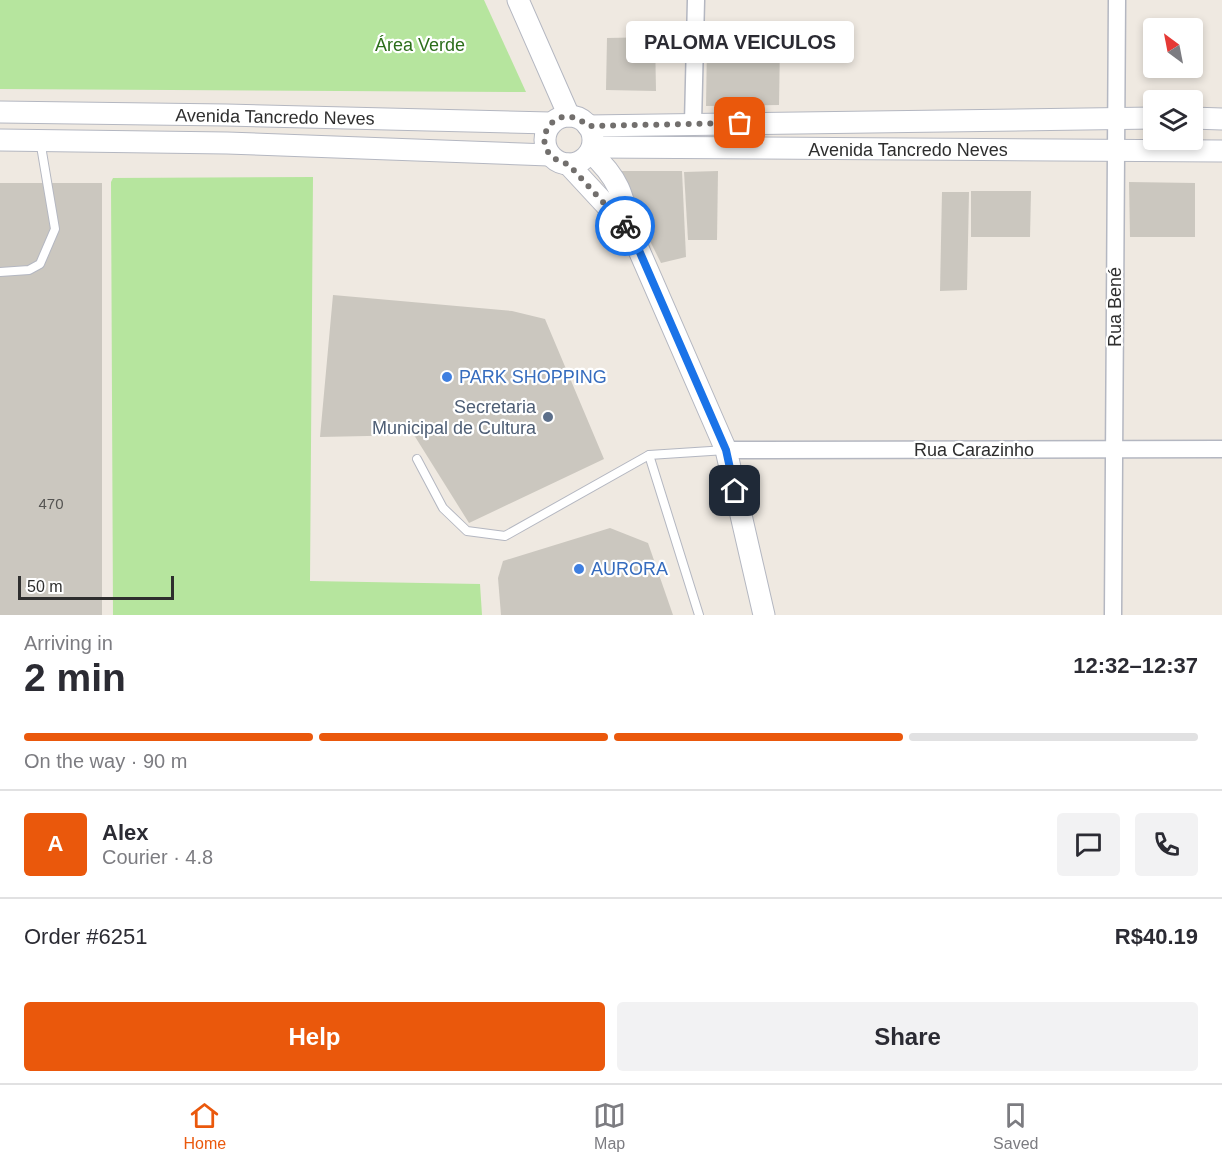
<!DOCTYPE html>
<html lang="en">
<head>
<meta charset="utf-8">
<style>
	body { margin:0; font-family:Helvetica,sans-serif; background:#f2f2f3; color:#2b2b33; height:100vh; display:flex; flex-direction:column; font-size:22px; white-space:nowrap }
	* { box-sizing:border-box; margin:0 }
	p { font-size:20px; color:#7c7c81 }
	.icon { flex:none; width:33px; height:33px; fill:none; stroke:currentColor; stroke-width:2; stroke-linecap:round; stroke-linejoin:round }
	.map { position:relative; height:615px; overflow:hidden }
	.details { display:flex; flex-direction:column; background:#fff; flex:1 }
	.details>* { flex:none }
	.needle { width:39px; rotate:328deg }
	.tools { position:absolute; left:1143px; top:18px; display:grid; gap:12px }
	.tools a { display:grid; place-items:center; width:60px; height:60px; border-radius:6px; background:#fff; box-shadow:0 3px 9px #0003; font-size:30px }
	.scale { position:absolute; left:18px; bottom:15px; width:156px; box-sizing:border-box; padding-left:6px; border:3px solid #2e2e2e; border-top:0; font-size:16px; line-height:21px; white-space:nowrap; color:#2e2e2e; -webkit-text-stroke:4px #fff; paint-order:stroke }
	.pin { position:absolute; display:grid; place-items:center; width:51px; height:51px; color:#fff; margin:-26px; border-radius:12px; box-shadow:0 3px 9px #0006 }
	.courier { position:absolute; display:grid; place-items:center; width:60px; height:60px; margin:-30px; border:4px solid #1a73e8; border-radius:50%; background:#fff; color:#222; box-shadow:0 2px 8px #0007 }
	.bubble { position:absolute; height:42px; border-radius:6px; background:#fff; box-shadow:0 3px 9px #0003; font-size:20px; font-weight:600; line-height:42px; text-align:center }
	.summary em { font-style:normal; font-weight:600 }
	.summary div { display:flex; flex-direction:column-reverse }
	.summary { display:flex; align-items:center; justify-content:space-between; height:102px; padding:0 24px }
	h1 { font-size:39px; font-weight:600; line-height:45px }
	.bar { display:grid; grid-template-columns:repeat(4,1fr); gap:9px 6px; align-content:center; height:72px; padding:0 24px }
	.bar i { height:8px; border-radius:4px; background:#e1e1e2 }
	.bar .active { background:#ea580c }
	.bar p { grid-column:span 4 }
	.line { display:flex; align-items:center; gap:15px; padding:0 24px; border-top:2px solid #e1e1e2 }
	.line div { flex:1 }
	.round { display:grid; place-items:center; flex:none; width:63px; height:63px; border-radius:6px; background:#f2f2f3 }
	.cta { display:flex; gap:12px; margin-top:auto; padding:12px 24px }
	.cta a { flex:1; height:69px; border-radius:6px; background:#ea580c; color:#fff; font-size:24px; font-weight:600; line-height:69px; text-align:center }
	.cta a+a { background:#f2f2f3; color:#2b2b33 }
	.tab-bar { display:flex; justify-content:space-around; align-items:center; height:84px; border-top:2px solid #e1e1e2; background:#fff; font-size:16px; color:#7c7c81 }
	.tab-bar a { display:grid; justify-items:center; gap:3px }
	.tab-bar .active { color:#ea580c }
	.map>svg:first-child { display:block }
	.green { fill:#b6e59e }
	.building { fill:#cbc7bf }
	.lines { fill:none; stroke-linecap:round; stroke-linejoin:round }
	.service-casing { stroke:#b4b7c1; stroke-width:10 }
	.minor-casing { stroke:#b4b7c1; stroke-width:19 }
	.tertiary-casing { stroke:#b4b7c1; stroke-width:23 }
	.service { stroke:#fff; stroke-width:8 }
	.minor { stroke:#fff; stroke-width:16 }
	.tertiary { stroke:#fff; stroke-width:21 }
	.done { stroke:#726f6d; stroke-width:6; stroke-dasharray:0 10.8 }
	.route { stroke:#1a73e8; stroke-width:8 }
	.shop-dot { fill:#3f7fe0; stroke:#fff; stroke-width:2 }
	.service-dot { fill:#5c6f8a; stroke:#fff; stroke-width:2 }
	.labels { text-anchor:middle; stroke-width:4.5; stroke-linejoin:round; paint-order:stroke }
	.number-label { font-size:15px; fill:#555452 }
	.park-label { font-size:18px; fill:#2c6e1b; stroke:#fff }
	.street-label { font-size:18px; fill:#2e2e2e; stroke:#fff }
	.shop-label { font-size:18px; fill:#366cbe; stroke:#fff; text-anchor:start }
	.service-label { font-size:18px; fill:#4e5e75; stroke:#fff; text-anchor:end }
</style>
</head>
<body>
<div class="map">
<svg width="1222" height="615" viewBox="0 0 1222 615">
	<rect width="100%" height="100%" fill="#efe9e1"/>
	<!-- green -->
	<g class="green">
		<polygon points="0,0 484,0 526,92 0,89"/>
		<polygon points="313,177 310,581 480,584 482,615 113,615 111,182 113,178"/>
	</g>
	<!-- building -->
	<g class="building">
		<polygon points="655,37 656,91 606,90 607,38"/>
		<polygon points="707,42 780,42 779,105 706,106"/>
		<polygon points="615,171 682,171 686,257 661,263"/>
		<polygon points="718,171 717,240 688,240 684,172"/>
		<polygon points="1129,182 1195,183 1195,237 1130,237"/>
		<rect x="0" y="183" width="102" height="432"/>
		<polygon points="971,191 1031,191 1030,237 971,237"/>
		<polygon points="942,192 969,192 967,290 940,291"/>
		<polygon points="333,295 512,311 545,319 604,459 469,523 414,435 320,437"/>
		<polygon points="610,528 648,543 673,615 501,615 498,578 503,561"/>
	</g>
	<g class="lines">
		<!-- service casing -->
		<g class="service-casing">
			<g id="service">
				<polyline points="0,272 29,270 40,264 55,229 40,140"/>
				<polyline points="649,455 699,615"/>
				<polyline points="417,459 443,508 467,531 505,536 649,455 726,450"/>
			</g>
		</g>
		<!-- minor casing -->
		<g class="minor-casing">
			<g id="minor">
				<polyline points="693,123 696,0"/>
				<polyline points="726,450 1222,449"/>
				<polyline points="1113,615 1117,0"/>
			</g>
		</g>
		<!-- tertiary casing -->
		<g class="tertiary-casing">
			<g id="tertiary">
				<polyline points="518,0 569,116"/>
				<polyline points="0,112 226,115 550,123"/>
				<circle cx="569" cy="140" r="24"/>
				<polyline points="1192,118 1222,119"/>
				<polyline points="588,126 1154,118"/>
				<polyline points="0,140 227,143 549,155"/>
				<polyline points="593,147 1222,151"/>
				<path d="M590 152C619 178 623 195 631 232L726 450 764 615"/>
				<polyline points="568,164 631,232"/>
			</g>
		</g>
		<!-- service -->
		<use href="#service" class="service"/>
		<!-- minor -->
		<use href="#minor" class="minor"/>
		<!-- tertiary -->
		<use href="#tertiary" class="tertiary"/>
	</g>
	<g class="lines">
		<!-- done -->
		<path class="done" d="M625 226 568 164C521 153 553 94 588 126L740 123"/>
		<!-- route -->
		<polyline class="route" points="625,226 631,232 726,450 735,491"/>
	</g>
	<!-- markers -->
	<g class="shop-dot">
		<circle cx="447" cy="377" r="6"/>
		<circle cx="579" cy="569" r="6"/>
	</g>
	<circle class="service-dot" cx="548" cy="417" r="6"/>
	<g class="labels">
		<!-- number labels -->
		<g class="number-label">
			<text x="51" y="509">470</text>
		</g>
		<!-- park labels -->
		<g class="park-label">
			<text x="420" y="51">Área Verde</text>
		</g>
		<!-- street labels -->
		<g class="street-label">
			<text transform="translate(275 117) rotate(1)" y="6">Avenida Tancredo Neves</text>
			<text x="908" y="156">Avenida Tancredo Neves</text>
			<text transform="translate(1115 307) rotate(-90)" y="6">Rua Bené</text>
			<text x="974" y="456">Rua Carazinho</text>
		</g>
		<!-- shop labels -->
		<g class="shop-label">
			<text x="459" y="383">PARK SHOPPING</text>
			<text x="591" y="575">AURORA</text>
		</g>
		<!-- service labels -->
		<g class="service-label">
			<text x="536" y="413">Secretaria<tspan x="536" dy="21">Municipal de Cultura</tspan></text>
		</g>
	</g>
</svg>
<div class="tools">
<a><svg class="needle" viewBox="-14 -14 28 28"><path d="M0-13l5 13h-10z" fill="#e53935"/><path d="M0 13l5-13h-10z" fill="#7c7c81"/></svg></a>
<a><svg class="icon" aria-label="layers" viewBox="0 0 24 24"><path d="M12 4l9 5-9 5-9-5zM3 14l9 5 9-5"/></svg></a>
</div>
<div class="scale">50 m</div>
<div class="pin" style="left:740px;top:123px;background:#ea580c"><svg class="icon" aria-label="bag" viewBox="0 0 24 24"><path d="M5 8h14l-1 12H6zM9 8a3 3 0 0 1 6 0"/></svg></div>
<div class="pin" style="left:735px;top:491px;background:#1f2937"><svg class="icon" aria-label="home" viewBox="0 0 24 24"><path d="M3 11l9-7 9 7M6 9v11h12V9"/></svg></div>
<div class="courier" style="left:625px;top:226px"><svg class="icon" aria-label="bike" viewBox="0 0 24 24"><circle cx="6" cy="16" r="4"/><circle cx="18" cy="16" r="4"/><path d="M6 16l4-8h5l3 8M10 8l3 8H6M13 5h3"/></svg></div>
<div class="bubble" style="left:626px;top:21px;width:228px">PALOMA VEICULOS</div>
</div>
<section class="details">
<div class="summary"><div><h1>2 min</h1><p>Arriving in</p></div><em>12:32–12:37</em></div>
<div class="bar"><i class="active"></i><i class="active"></i><i class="active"></i><i></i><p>On the way · 90 m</p></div>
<div class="line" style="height:108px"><b class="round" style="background:#ea580c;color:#fff">A</b><div><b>Alex</b><p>Courier · 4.8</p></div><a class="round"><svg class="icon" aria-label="chat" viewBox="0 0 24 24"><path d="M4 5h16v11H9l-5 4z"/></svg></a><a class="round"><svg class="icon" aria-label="phone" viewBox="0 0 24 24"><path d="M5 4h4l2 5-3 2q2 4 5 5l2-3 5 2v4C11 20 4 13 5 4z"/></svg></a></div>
<div class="line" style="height:78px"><div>Order #6251</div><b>R$40.19</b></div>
<div class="cta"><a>Help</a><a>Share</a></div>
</section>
<nav class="tab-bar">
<a class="active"><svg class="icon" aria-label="home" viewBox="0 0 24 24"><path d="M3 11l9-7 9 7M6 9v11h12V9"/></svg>Home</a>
<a><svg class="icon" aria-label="map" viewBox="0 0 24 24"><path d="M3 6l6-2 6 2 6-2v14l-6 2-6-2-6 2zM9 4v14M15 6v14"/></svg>Map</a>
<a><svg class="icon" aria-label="saved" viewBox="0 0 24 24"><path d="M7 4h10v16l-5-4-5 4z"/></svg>Saved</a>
</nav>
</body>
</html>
